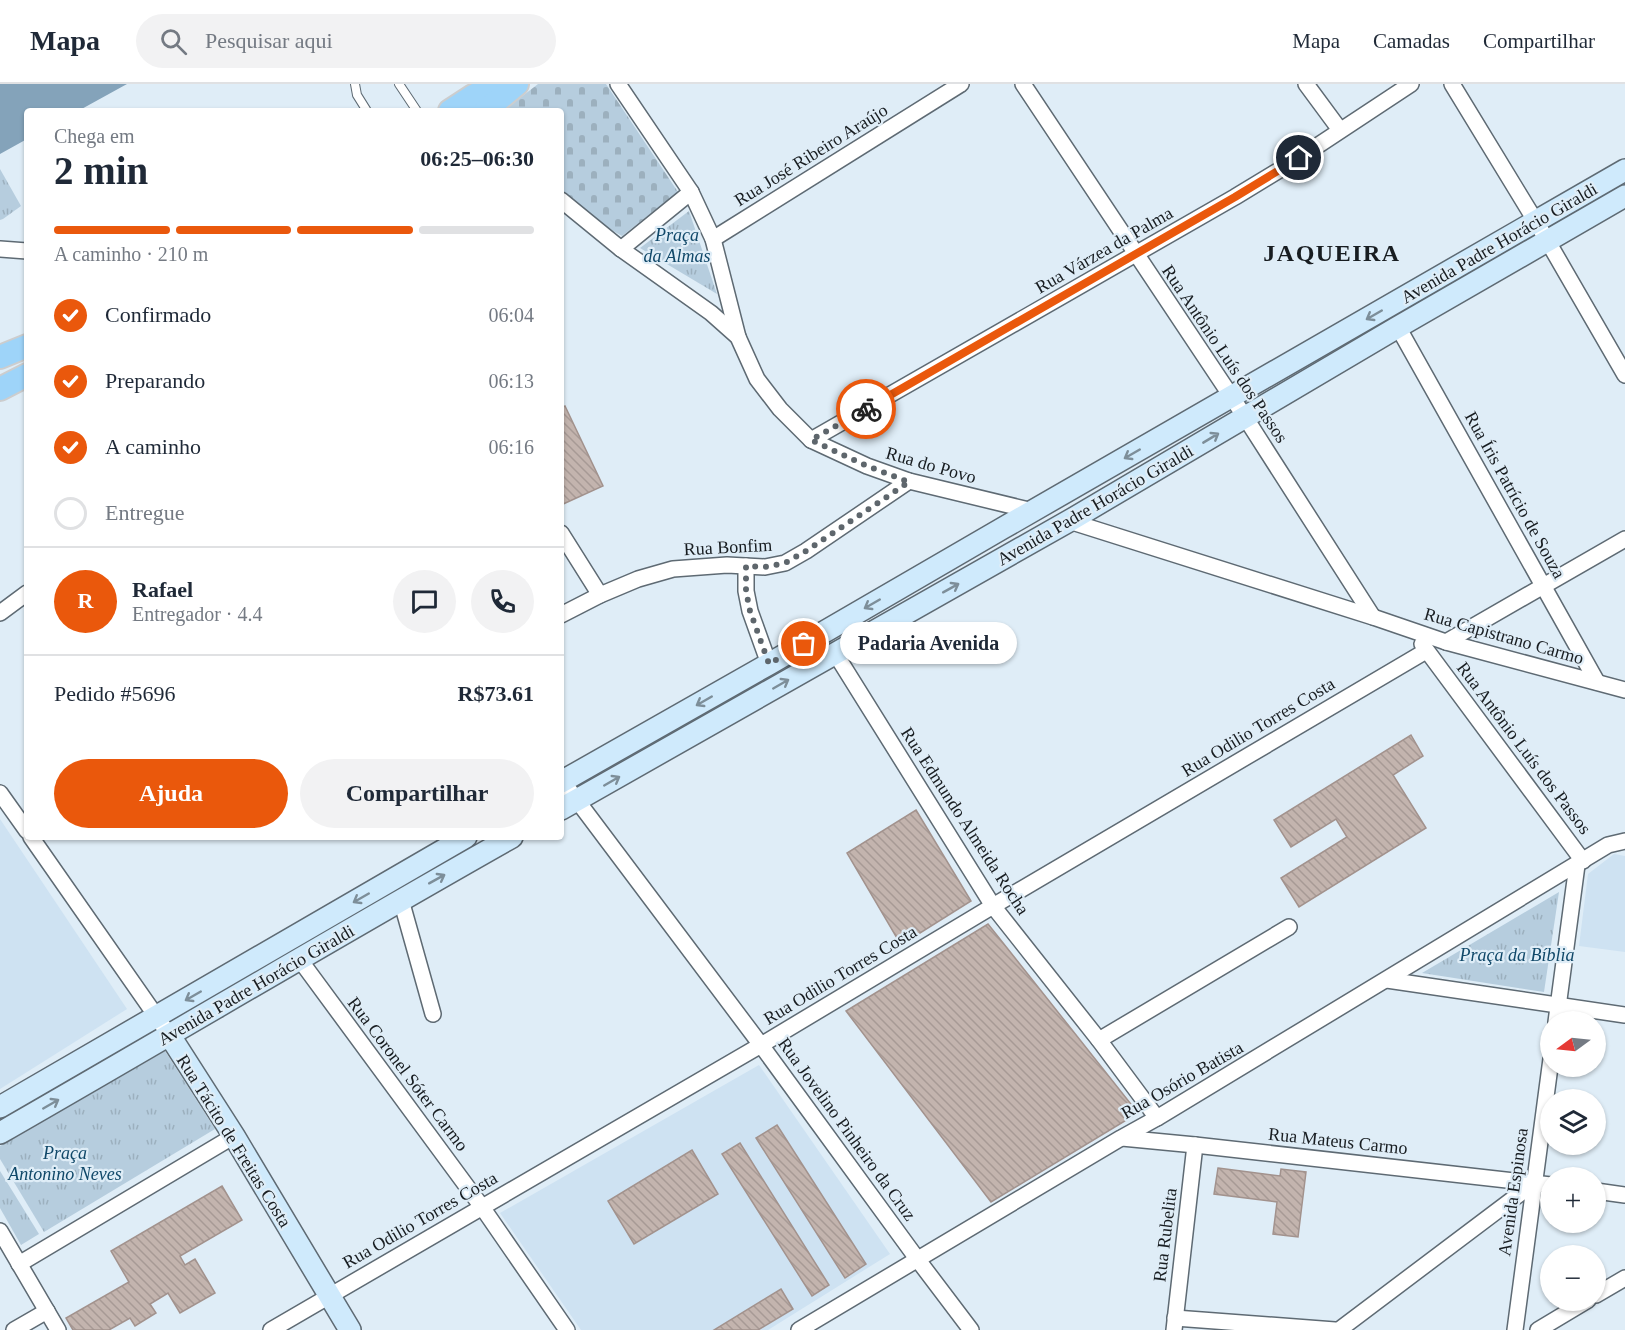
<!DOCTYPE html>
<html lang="pt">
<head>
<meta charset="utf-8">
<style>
	body { margin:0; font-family:Georgia,serif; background:#f2f2f3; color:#1f2937; height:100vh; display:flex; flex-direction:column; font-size:22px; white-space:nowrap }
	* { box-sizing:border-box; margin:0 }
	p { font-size:20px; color:#747a83 }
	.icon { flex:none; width:33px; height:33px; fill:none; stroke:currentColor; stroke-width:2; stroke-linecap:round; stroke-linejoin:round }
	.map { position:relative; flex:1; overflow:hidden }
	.sheet { position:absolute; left:24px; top:24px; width:540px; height:732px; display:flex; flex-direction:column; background:#fff; border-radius:6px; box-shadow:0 2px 4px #0004 }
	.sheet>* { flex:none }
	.needle { width:39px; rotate:255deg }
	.controls { position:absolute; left:1540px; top:927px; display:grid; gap:12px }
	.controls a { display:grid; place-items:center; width:66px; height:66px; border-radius:50%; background:#fff; box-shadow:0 2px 4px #0004; font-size:30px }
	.pin { position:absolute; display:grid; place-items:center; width:51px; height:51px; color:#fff; margin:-26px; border:3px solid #fff; border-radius:50%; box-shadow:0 2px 6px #0007 }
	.courier { position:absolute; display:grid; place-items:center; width:60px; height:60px; margin:-30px; border:4px solid #ea580c; border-radius:50%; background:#fff; color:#222; box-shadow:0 2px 8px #0007 }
	.bubble { position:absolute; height:42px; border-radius:21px; background:#fff; box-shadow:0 2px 4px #0004; font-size:20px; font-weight:700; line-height:42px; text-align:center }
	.overview em { font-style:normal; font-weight:700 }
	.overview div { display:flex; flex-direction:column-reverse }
	.overview { display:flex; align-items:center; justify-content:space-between; height:102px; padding:0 30px }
	h1 { font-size:39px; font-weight:700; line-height:45px }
	.bar { display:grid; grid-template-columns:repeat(4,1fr); gap:9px 6px; align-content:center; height:72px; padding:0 30px }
	.bar i { height:8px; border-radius:4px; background:#e0e1e3 }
	.bar .current { background:#ea580c }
	.bar p { grid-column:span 4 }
	.line { display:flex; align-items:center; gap:15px; padding:0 30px; border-top:2px solid #e0e1e3 }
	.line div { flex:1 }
	.round { display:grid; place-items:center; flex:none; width:63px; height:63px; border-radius:32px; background:#f2f2f3 }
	ol { padding:0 30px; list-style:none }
	li { display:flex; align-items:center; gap:18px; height:66px }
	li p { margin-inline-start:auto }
	li .icon { padding:6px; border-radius:50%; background:#ea580c; color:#fff; stroke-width:4 }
	li:last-child { color:#747a83 }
	li i { width:33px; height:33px; border:3px solid #e0e1e3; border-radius:50% }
	.action { display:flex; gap:12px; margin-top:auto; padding:12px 30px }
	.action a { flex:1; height:69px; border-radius:36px; background:#ea580c; color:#fff; font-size:24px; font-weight:700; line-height:69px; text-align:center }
	.action a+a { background:#f2f2f3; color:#1f2937 }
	header { display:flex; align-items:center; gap:36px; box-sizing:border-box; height:84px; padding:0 30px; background:#fff; border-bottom:2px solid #e0e1e3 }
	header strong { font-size:28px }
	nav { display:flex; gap:33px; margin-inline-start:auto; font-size:21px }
	.search { width:420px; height:54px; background:#f2f2f3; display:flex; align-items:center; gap:15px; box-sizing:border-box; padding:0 21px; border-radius:33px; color:#747a83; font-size:22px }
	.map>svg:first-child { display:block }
	.built { fill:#cee2f2 }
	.cemetery { fill:url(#cemetery-stones) }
	.park { fill:url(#park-tufts) }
	.water { fill:#84a3ba }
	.building { fill:url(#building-back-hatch); stroke:#a2928d; stroke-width:1.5 }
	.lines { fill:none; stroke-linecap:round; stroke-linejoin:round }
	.lane-casing { stroke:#5e6a73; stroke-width:10 }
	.street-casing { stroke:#5e6a73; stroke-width:18 }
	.secondary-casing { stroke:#5e6a73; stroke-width:24 }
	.primary-casing { stroke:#cccdce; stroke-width:26 }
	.lane { stroke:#fff; stroke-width:8 }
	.street { stroke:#fff; stroke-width:15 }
	.secondary { stroke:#cfeafc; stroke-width:21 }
	.primary { stroke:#9ed4f9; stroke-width:22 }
	.oneway { stroke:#7d8e99 }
	.done { stroke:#5e666c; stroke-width:6; stroke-dasharray:0 10.8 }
	.route { stroke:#ea580c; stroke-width:8 }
	.labels { text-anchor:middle; stroke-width:4.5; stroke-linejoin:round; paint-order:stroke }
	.street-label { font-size:18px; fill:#181d21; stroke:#dfedf7 }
	.park-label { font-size:18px; font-style:italic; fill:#104869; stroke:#dfedf7 }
	.district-label { font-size:24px; font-weight:bold; letter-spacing:1.5px; fill:#181d21; stroke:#dfedf7 }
</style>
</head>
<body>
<header>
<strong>Mapa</strong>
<div class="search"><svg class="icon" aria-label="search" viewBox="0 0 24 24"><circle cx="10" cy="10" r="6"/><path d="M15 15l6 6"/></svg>Pesquisar aqui</div>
<nav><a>Mapa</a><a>Camadas</a><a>Compartilhar</a></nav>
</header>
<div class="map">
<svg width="1625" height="1246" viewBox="0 0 1625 1246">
	<defs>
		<pattern id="cemetery-stones" width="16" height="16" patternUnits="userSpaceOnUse" patternTransform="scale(1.5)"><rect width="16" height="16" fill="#b6cdde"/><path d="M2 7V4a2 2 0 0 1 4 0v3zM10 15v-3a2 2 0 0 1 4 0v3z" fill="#9cb0be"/></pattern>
		<pattern id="park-tufts" width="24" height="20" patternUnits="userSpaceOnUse" patternTransform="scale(1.5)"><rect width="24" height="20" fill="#b6cdde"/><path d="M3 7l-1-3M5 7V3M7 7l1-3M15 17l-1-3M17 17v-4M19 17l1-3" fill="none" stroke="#9cb0be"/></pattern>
		<pattern id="building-back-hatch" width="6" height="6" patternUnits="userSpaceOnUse" patternTransform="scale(1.5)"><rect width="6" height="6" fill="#c3b4ae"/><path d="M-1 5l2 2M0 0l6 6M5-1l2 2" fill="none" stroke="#a79a95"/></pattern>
	</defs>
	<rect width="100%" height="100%" fill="#dfedf7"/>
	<!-- built -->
	<g class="built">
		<polygon points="0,735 127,925 0,1005"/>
		<polygon points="1614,770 1625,772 1625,868 1579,862 1588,790"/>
		<polygon points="759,981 890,1170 768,1246 581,1246 500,1129"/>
	</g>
	<!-- cemetery -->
	<polygon class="cemetery" points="538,0 606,0 678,108 622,152 585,131 561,104 561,27 503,27"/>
	<!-- park -->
	<g class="park">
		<polygon points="0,85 21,122 3,135 0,136"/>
		<polygon points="689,127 717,210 640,164"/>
		<polygon points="1559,808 1544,908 1422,889"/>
		<polygon points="165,967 215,1045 44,1148 0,1075 0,1062"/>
		<polygon points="0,1087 39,1150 21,1161 0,1124"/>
	</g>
	<!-- water -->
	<polygon class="water" points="0,0 127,0 78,27 27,27 27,55 0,70"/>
	<!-- building -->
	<g class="building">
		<polygon points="565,322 603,402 561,421 561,324"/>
		<polygon points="1411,651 1423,672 1393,691 1426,744 1299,823 1281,794 1347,753 1336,735 1291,763 1274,736"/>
		<polygon points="916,726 971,817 901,861 847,769"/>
		<polygon points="988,840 1138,1029 991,1118 846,927"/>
		<polygon points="777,1041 866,1180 845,1194 756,1054"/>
		<polygon points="740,1059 829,1201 812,1212 722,1070"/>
		<polygon points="692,1066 718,1110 634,1160 608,1117"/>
		<polygon points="1218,1084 1280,1092 1281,1085 1306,1088 1298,1153 1273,1150 1277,1118 1214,1110"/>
		<polygon points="222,1102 242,1136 180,1172 185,1181 195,1175 215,1209 180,1229 168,1209 150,1220 156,1229 135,1242 130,1234 109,1246 73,1246 66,1234 129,1198 111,1167"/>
		<polygon points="781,1205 793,1225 758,1246 714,1246"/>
	</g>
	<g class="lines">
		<!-- lane casing -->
		<g class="lane-casing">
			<g id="lane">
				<polyline points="355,0 357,11 367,27"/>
				<polyline points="399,0 417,27"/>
			</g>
		</g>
		<!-- street casing -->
		<g class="street-casing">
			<g id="street">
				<polyline points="618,0 691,108 713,155 738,253"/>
				<polyline points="1023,0 1245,333 1373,533"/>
				<polyline points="1306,0 1340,46"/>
				<polyline points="1452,0 1547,156 1625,291"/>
				<polyline points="561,116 621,165 711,229 738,253 757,295 780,325 811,356 867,382 909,397 1033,427"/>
				<polyline points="713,155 961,0"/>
				<polyline points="0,165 27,167"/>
				<polyline points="621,165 691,108"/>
				<polyline points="1398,243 1597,598"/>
				<polyline points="811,356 1235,113 1299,74 1411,0"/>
				<polyline points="1069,437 1373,533 1446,558 1625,606"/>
				<polyline points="561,449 600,511"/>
				<polyline points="746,482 746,507 750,527 769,580"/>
				<polyline points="0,529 27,509"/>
				<polyline points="561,531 600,511 638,495 673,485 727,481 765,483 785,479 806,467 909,397"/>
				<polyline points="1446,558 1625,455"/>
				<polyline points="1422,560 1583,777"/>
				<polyline points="835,569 993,822 1099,956 1157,1034"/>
				<polyline points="561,695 761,961 918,1176 971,1246"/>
				<polyline points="0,709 27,747"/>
				<polyline points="31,753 170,952"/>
				<polyline points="401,816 433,930"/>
				<polyline points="300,876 482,1123 567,1246"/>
				<polyline points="1387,896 1625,931"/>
				<polyline points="1556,938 1577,781"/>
				<polyline points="1099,956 1289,843"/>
				<polyline points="1122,1054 1195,1061 1551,1101"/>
				<polyline points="1596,1107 1625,1111"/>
				<polyline points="0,1147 58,1246"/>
				<polyline points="19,1180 234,1052"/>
				<polyline points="1596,1211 1625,1194"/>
				<polyline points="1175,1234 1335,1246"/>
				<polyline points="14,1246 47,1227"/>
				<polyline points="271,1246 761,961 993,822 1426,567"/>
				<polyline points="799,1246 1121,1054 1157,1034 1608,761 1625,757"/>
				<polyline points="1174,1246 1195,1061"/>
				<polyline points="1339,1246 1534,1099"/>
				<polyline points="1515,1246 1551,975"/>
				<polyline points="1538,1246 1588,1216"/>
			</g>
		</g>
		<!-- secondary casing -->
		<g class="secondary-casing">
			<g id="secondary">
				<polyline points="561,698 769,580 1003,444 1625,86"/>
				<polyline points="561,725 1069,437 1398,243 1625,112"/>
				<polyline points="170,952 234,1052 350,1246"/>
				<polyline points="0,1023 466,753"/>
				<path d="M0 1049C171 951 340 850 512 753"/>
			</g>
		</g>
		<!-- primary casing -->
		<g class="primary-casing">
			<g id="primary">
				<polyline points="450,27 473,12 496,0"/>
				<polyline points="485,27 517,0"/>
				<polyline points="0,273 27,262"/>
				<polyline points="0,305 27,291"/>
			</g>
		</g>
		<!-- lane -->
		<use href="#lane" class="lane"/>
		<!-- street -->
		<use href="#street" class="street"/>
		<!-- secondary -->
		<use href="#secondary" class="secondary"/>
		<!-- primary -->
		<use href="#primary" class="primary"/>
	</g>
	<!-- one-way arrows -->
	<defs><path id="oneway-shaft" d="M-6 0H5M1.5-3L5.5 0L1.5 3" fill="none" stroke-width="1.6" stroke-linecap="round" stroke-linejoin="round" transform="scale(1.5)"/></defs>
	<g class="oneway">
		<use href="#oneway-shaft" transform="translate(1374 231) rotate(150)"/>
		<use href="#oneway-shaft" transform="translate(1211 354) rotate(-31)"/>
		<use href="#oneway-shaft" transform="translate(1132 370) rotate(150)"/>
		<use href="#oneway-shaft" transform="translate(951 504) rotate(-29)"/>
		<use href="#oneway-shaft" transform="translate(872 520) rotate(150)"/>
		<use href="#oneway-shaft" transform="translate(781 600) rotate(-30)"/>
		<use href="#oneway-shaft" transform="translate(704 617) rotate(150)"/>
		<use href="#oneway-shaft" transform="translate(612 697) rotate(-30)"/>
		<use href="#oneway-shaft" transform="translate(437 795) rotate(-29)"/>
		<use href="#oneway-shaft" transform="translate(361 814) rotate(150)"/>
		<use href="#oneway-shaft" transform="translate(193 912) rotate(150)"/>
		<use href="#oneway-shaft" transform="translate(51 1020) rotate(-30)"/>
	</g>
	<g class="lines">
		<!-- done -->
		<polyline class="done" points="804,560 769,580 750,527 746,507 746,482 765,483 785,479 806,467 909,398 867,382 811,356 866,325"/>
		<!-- route -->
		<polyline class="route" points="866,325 1235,113 1299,74"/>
	</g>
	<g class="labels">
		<!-- street labels -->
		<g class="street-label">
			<text transform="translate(811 71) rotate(-32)" y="6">Rua José Ribeiro Araújo</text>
			<text transform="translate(1499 159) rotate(-30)" y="6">Avenida Padre Horácio Giraldi</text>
			<text transform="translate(1104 166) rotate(-30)" y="6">Rua Várzea da Palma</text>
			<text transform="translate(1225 270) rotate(56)" y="6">Rua Antônio Luís dos Passos</text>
			<text transform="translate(931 381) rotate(16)" y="6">Rua do Povo</text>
			<text transform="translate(1515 411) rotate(61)" y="6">Rua Íris Patrício de Souza</text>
			<text transform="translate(1095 421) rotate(-30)" y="6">Avenida Padre Horácio Giraldi</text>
			<text transform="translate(728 463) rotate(-3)" y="6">Rua Bonfim</text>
			<text transform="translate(1504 552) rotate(16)" y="6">Rua Capistrano Carmo</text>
			<text transform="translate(1258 643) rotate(-31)" y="6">Rua Odilio Torres Costa</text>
			<text transform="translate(1524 664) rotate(53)" y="6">Rua Antônio Luís dos Passos</text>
			<text transform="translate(965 737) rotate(57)" y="6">Rua Edmundo Almeida Rocha</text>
			<text transform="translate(840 891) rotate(-31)" y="6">Rua Odilio Torres Costa</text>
			<text transform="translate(256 901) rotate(-30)" y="6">Avenida Padre Horácio Giraldi</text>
			<text transform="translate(408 990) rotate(53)" y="6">Rua Coronel Sóter Carmo</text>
			<text transform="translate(1182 996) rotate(-30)" y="6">Rua Osório Batista</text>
			<text transform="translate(847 1045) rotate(54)" y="6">Rua Jovelino Pinheiro da Cruz</text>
			<text transform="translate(234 1057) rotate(58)" y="6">Rua Tácito de Freitas Costa</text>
			<text transform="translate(1338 1057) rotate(6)" y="6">Rua Mateus Carmo</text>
			<text transform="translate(1513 1108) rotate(-82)" y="6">Avenida Espinosa</text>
			<text transform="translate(420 1136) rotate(-30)" y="6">Rua Odilio Torres Costa</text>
			<text transform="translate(1165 1151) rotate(-83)" y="6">Rua Rubelita</text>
		</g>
		<!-- park labels -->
		<g class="park-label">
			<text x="677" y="157">Praça<tspan x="677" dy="21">da Almas</tspan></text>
			<text x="1517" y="877">Praça da Bíblia</text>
			<text x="65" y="1075">Praça<tspan x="65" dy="21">Antonino Neves</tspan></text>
		</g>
		<!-- district labels -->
		<g class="district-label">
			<text x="1332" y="177">JAQUEIRA</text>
		</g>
	</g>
</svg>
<div class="controls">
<a><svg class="needle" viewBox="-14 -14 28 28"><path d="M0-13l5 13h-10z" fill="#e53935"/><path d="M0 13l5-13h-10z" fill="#747a83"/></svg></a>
<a><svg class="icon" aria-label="layers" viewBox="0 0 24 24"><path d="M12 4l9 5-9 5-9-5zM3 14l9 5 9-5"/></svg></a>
<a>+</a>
<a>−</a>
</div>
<div class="pin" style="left:804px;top:560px;background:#ea580c"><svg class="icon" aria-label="bag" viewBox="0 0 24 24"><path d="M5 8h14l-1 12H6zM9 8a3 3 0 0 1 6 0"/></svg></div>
<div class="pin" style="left:1299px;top:74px;background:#1f2937"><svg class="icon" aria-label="home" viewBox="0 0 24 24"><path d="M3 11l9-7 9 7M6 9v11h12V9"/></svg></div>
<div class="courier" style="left:866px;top:325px"><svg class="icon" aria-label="bike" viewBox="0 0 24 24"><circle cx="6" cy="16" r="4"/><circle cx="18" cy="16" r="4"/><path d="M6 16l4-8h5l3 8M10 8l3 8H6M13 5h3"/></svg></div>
<div class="bubble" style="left:840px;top:538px;width:177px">Padaria Avenida</div>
<section class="sheet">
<div class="overview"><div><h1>2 min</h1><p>Chega em</p></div><em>06:25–06:30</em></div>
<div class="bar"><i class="current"></i><i class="current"></i><i class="current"></i><i></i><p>A caminho · 210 m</p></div>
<ol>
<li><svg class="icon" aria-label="check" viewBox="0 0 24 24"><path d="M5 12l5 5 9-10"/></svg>Confirmado<p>06:04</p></li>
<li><svg class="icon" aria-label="check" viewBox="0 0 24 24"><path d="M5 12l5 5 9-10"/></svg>Preparando<p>06:13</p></li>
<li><svg class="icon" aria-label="check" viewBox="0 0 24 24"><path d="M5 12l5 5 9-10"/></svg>A caminho<p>06:16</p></li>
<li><i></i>Entregue</li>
</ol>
<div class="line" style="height:108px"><b class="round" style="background:#ea580c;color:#fff">R</b><div><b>Rafael</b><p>Entregador · 4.4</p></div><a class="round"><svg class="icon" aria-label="chat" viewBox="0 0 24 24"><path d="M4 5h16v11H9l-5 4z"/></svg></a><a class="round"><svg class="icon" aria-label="phone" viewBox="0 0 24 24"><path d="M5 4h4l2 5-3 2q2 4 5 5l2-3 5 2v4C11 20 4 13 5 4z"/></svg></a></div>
<div class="line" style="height:78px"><div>Pedido #5696</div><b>R$73.61</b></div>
<div class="action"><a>Ajuda</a><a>Compartilhar</a></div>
</section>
</div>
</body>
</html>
